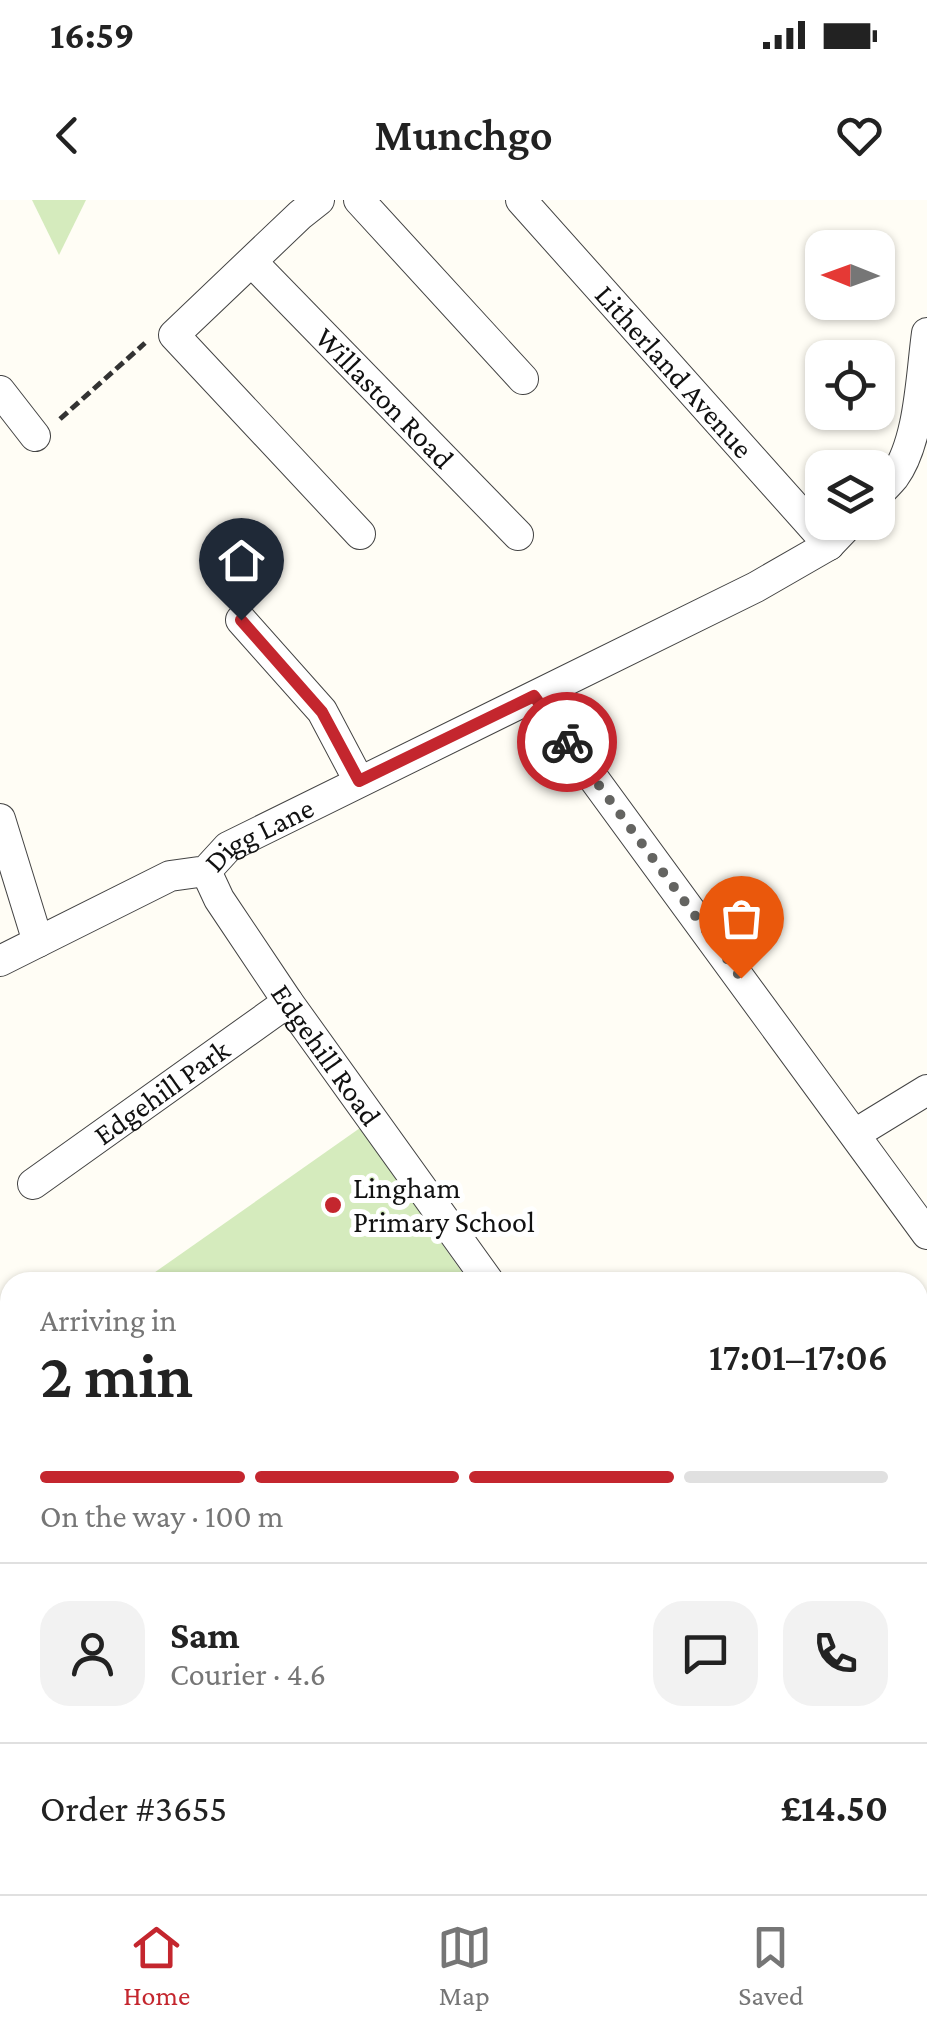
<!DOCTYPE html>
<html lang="en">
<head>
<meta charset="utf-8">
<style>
	body { margin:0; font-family:"Crimson Pro",serif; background:#f2f2f2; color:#222; height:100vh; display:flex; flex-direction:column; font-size:38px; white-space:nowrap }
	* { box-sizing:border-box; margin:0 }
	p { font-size:32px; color:#767676 }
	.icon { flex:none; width:55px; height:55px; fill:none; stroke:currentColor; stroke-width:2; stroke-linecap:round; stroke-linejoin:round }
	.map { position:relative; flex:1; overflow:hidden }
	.panel { position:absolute; left:0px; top:1072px; width:928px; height:622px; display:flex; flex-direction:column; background:#fff; border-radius:30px 30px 0 0; box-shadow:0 2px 8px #0004 }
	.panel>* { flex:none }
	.needle { width:65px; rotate:271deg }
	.controls { position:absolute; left:805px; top:30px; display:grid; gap:20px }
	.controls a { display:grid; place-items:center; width:90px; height:90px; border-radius:20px; background:#fff; box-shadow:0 2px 8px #0004; font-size:50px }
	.pin { position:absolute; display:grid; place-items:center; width:85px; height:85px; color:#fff; margin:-102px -42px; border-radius:50% 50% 50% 0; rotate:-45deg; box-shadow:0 0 10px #0007 }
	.pin .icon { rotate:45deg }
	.courier { position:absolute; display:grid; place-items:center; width:100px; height:100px; margin:-50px; border:8px solid #c4262e; border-radius:50%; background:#fff; color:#222; box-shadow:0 2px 12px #0007 }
	.overview em { font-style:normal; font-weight:600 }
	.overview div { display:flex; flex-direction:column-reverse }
	.overview { display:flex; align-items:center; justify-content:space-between; height:170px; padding:0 40px }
	h1 { font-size:65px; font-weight:600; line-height:75px }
	.bar { display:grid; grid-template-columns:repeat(4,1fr); gap:15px 10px; align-content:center; height:120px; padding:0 40px }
	.bar i { height:12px; border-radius:8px; background:#e0e0e0 }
	.bar .current { background:#c4262e }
	.bar p { grid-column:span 4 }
	.line { display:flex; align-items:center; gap:25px; padding:0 40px; border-top:2px solid #e0e0e0 }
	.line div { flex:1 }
	.round { display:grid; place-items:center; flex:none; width:105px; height:105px; border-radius:30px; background:#f2f2f2 }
	.status { display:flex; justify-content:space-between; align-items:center; height:70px; padding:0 50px; background:#fff; direction:ltr }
	.status svg { height:28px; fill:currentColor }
	header { display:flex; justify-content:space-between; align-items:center; height:130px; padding:0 40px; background:#fff; font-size:45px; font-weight:600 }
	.tab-bar { display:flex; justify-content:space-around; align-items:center; height:140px; border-top:2px solid #e0e0e0; background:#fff; font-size:28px; color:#767676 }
	.tab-bar a { display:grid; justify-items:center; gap:5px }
	.tab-bar .current { color:#c4262e }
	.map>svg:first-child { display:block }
	.green { fill:#d5ebbd }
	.forest { fill:#b9dc9c }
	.pitch { fill:#e6f2cf }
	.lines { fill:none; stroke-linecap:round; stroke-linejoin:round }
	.minor-casing { stroke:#444; stroke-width:32 }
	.path { stroke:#333; stroke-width:5; stroke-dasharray:10 5; stroke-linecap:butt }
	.minor { stroke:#fff; stroke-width:30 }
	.done { stroke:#646461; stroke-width:10; stroke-dasharray:0 18 }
	.route { stroke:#c4262e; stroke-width:12 }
	.poi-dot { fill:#c4262e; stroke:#fff; stroke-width:4 }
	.labels { text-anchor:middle; stroke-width:10; stroke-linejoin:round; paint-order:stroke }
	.street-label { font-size:30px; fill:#111; stroke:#fff }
	.poi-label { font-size:30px; fill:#111; stroke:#fff; text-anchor:start }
</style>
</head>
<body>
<div class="status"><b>16:59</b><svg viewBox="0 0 49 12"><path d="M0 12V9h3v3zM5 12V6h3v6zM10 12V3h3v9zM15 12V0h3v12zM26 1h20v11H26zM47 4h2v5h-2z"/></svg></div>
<header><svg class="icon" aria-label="back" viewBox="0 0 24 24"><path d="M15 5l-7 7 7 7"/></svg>Munchgo<svg class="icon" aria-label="heart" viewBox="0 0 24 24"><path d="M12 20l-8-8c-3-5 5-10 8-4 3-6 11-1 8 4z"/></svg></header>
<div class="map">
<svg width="927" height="1694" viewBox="0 0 927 1694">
	<rect width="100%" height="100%" fill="#fffdf5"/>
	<!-- green -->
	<g class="green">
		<polygon points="32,0 86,0 59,55"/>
		<polygon points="360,928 469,1082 141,1082"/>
		<polygon points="10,1513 10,1576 0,1587 0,1520"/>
		<polygon points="918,1562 927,1569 927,1674 918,1679"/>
		<polygon points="536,1685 676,1685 677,1694 522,1694"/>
		<polygon points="704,1685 906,1685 884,1694 706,1694"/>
	</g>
	<!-- forest -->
	<polygon class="forest" points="10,1141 10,1272 0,1279 0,1148"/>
	<!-- pitch -->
	<polygon class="pitch" points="10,1627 10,1685 468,1685 455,1694 0,1694 0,1642"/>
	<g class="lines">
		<!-- minor casing -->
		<g class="minor-casing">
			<g id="minor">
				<polyline points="319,0 300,15 174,135 360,334"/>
				<polyline points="359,0 523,179"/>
				<path id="s1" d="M521 0 829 345"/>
				<path id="s2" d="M252 62 518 335"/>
				<polyline points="0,191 35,236"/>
				<path d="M878 294C883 289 889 283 894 277 920 241 921 176 927 133"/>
				<polyline points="241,420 322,511 359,581"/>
				<polyline points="534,497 927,1034"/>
				<polyline points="0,619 38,742"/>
				<path id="s3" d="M206 671 219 699 288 802 489 1082"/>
				<path id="s4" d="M0 761 170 676 206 671 228 647 756 387 829 345 851 322"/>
				<polyline points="855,934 927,890"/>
				<path id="s5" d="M33 984 288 802"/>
				<polyline points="690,1685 691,1694"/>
			</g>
		</g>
		<!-- path -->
		<g class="path">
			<polyline points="60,219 145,143"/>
			<polyline points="918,1558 927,1565"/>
			<polyline points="0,1627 10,1612"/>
			<polyline points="478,1694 491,1685"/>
			<polyline points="900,1694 917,1685"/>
		</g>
		<!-- minor -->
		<use href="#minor" class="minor"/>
	</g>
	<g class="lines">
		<!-- done -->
		<polyline class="done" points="567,542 741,778"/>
		<!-- route -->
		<polyline class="route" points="241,420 322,512 359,581 534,496 567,542"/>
	</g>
	<!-- markers -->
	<circle class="poi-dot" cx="333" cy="1005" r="10"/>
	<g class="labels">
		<!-- street labels -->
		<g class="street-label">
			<text dy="10" stroke="none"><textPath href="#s1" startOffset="230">Litherland Avenue</textPath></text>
			<text dy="10" stroke="none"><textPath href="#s2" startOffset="190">Willaston Road</textPath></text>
			<text dy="10" stroke="none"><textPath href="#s4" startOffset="292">Digg Lane</textPath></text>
			<text dy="10" stroke="none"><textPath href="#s3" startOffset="220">Edgehill Road</textPath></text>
			<text dy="10" stroke="none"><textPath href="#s5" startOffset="158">Edgehill Park</textPath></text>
		</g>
		<!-- poi labels -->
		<g class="poi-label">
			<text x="353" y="998">Lingham<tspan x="353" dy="34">Primary School</tspan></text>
		</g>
	</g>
</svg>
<div class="controls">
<a><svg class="needle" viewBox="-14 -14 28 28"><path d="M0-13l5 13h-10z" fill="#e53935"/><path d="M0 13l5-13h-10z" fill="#767676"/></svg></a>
<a><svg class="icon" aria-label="locate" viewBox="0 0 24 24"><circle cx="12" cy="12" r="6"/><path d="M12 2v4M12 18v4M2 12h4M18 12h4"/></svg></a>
<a><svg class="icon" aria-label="layers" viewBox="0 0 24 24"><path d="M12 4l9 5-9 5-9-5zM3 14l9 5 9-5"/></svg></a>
</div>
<div class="pin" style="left:741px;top:778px;background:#ea580c"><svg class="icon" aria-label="bag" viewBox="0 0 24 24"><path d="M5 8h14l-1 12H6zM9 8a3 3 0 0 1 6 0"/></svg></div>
<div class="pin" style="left:241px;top:420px;background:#1f2937"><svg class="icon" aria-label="home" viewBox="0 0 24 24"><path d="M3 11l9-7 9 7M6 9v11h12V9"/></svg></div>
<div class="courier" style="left:567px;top:542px"><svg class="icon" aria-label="bike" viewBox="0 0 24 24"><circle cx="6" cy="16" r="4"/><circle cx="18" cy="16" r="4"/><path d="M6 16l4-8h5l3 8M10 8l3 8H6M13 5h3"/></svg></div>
<section class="panel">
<div class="overview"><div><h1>2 min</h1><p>Arriving in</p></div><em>17:01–17:06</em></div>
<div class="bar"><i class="current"></i><i class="current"></i><i class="current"></i><i></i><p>On the way · 100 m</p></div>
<div class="line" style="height:180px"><a class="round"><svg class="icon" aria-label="person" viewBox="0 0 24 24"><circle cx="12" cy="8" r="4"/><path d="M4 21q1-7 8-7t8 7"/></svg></a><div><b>Sam</b><p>Courier · 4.6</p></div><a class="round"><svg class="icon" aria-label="chat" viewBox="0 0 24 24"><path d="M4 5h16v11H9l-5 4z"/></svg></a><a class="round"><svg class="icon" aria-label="phone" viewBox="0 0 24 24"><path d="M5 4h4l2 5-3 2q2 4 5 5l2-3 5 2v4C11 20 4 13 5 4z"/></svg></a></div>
<div class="line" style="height:130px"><div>Order #3655</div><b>£14.50</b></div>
</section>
</div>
<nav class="tab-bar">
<a class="current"><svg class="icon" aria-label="home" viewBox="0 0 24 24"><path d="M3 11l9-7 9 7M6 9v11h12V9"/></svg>Home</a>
<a><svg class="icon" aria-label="map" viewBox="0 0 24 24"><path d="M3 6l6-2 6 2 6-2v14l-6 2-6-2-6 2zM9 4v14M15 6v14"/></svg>Map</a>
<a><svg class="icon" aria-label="saved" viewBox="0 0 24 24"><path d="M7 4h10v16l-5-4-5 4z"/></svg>Saved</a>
</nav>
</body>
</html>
